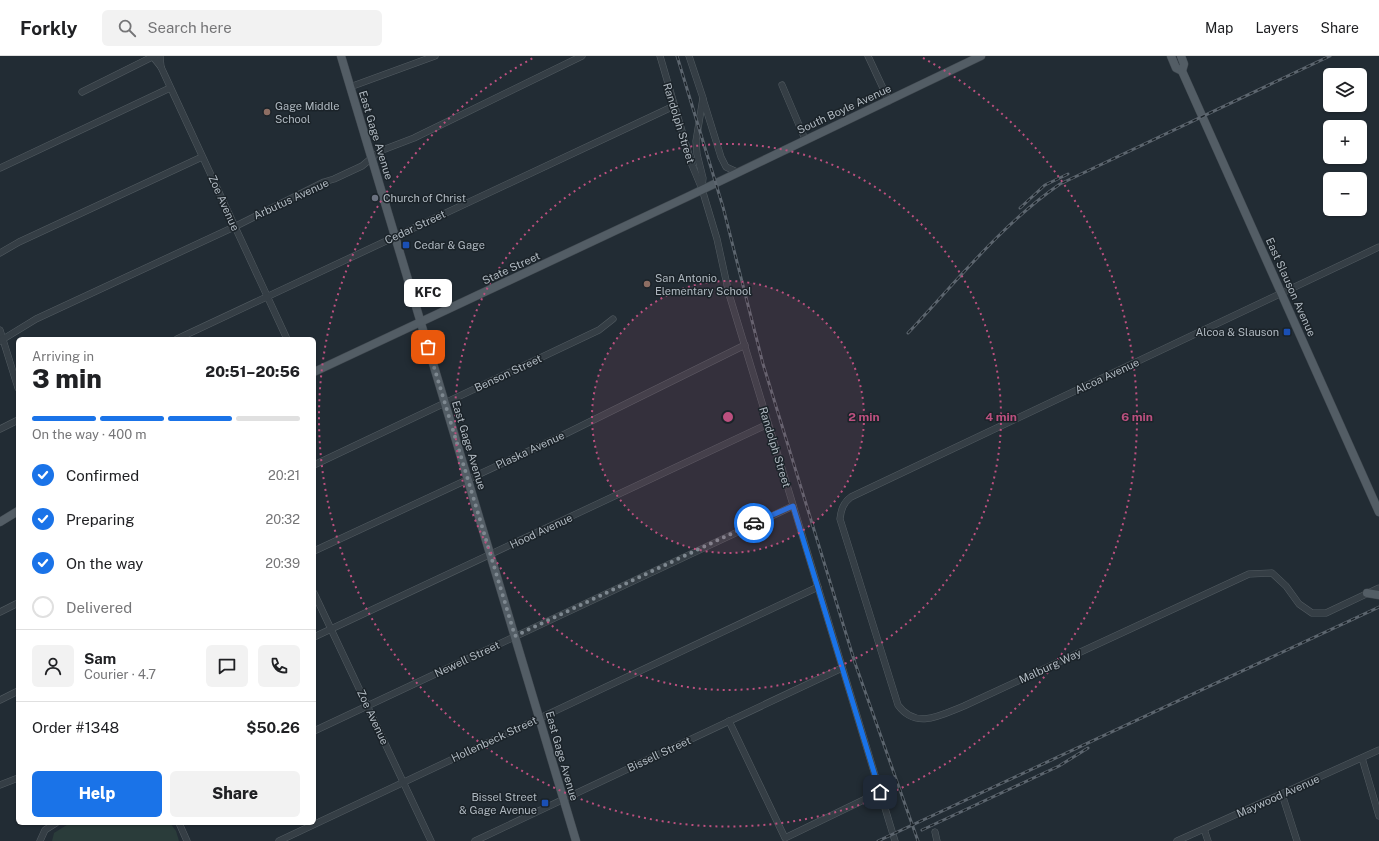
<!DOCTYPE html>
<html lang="en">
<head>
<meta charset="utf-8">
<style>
	body { margin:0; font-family:"Public Sans",sans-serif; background:#f2f2f2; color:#202124; height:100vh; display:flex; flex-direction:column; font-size:15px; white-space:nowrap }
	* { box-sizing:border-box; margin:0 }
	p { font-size:13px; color:#757577 }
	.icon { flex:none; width:22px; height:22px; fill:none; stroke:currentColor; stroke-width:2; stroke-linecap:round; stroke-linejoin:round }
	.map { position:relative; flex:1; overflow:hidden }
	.side { position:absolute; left:16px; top:281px; width:300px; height:488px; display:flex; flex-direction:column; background:#fff; border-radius:6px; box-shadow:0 1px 3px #0004 }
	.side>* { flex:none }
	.tools { position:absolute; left:1323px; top:12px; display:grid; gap:8px }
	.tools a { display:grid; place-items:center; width:44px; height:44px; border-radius:6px; background:#fff; box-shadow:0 1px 3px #0004; font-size:20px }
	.pin { position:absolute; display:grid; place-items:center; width:34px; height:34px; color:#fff; margin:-17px; border-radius:8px; box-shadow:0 2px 6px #0006 }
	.courier { position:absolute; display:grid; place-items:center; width:40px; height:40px; margin:-20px; border:3px solid #1a73e8; border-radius:50%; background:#fff; color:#222; box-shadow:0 1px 5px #0007 }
	.bubble { position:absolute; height:28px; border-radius:6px; background:#fff; box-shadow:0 1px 3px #0004; font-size:13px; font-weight:800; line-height:28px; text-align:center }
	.head em { font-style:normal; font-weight:800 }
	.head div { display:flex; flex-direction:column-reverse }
	.head { display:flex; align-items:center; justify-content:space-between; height:68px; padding:0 16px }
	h1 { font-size:26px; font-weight:800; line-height:30px }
	.bar { display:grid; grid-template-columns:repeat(4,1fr); gap:6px 4px; align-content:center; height:48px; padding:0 16px }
	.bar i { height:5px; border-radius:3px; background:#e0e0e0 }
	.bar .selected { background:#1a73e8 }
	.bar p { grid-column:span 4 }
	.line { display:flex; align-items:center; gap:10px; padding:0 16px; border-top:1px solid #e0e0e0 }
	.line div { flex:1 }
	.round { display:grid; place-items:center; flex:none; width:42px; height:42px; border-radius:6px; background:#f2f2f2 }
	ol { padding:0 16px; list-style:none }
	li { display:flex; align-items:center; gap:12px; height:44px }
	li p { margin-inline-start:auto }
	li .icon { padding:4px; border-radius:50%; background:#1a73e8; color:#fff; stroke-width:4 }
	li:last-child { color:#757577 }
	li i { width:22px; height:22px; border:2px solid #e0e0e0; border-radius:50% }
	.primary-button { display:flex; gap:8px; margin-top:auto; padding:8px 16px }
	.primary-button a { flex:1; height:46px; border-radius:6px; background:#1a73e8; color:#fff; font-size:16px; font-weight:800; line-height:46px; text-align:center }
	.primary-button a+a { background:#f2f2f2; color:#202124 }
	header { display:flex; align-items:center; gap:24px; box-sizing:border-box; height:56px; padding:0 20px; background:#fff; border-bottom:1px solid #e0e0e0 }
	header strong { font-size:19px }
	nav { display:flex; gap:22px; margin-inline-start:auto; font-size:14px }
	.search { width:280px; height:36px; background:#f2f2f2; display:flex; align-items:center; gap:10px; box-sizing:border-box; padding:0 14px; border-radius:6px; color:#757577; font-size:15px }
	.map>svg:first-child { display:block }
	.green { fill:#2a3c3a }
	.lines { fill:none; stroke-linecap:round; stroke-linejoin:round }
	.minor-casing { stroke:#535c62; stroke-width:7 }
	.major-casing { stroke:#3f474e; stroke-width:9 }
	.minor { stroke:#353e45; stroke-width:6 }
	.major { stroke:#535d65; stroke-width:8 }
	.rail-casing { stroke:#5c656e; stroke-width:3 }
	.rail { stroke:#1b2329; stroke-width:1.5; stroke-dasharray:4.5; stroke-linecap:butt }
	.done { stroke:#7e8890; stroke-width:4; stroke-dasharray:0 7.2 }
	.route { stroke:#1a73e8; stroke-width:5 }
	.ring { fill:none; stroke:#bc507f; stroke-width:2; stroke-dasharray:2 4 }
	.education-dot { fill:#8d6e63; stroke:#1b2329; stroke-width:1.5 }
	.worship-dot { fill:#6b7280; stroke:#1b2329; stroke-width:1.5 }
	.transit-dot { fill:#1a4fb4; stroke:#1b2329; stroke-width:1.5 }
	.labels { text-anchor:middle; stroke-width:3; stroke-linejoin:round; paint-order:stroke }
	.poi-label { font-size:11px; fill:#b0b9c1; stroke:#1b2329; text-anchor:start }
	.street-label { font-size:11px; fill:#b0b9c1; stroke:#1b2329 }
	.centre { fill:#bc507f; stroke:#1b2329; stroke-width:2 }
	.ring-label { font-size:12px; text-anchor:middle; font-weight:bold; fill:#bc507f; stroke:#1b2329; stroke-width:3; stroke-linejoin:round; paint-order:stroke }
</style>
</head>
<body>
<header>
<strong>Forkly</strong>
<div class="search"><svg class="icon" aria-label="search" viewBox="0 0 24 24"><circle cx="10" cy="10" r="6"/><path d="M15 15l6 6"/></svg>Search here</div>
<nav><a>Map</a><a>Layers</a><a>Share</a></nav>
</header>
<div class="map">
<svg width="1379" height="785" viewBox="0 0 1379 785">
	<rect width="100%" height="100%" fill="#222c34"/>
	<!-- green -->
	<polygon class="green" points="70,767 170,767 176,775 179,785 52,785 54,777"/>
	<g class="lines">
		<!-- minor casing -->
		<g class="minor-casing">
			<g id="minor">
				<polyline points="160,0 161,11"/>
				<polyline points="660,0 692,109 702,133 717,183 729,238 895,785"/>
				<polyline points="689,0 703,42 696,85 697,98 703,122 702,133"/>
				<polyline points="868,0 889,45"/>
				<polyline points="153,1 161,11 287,283"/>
				<polyline points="782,29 805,83"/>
				<polyline points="350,31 435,0"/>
				<polyline points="82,36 154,0"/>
				<polyline points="703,43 721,101 726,111 737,116"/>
				<polyline points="0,112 170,32"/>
				<path d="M1379 191 851 441C843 447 841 454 840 463L898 649C916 674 941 659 964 650L1249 518 1272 517 1286 530 1299 548 1312 557H1326L1379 532"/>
				<polyline points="0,197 19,186 202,101"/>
				<polyline points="0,274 18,332"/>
				<polyline points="177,283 674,50"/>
				<polyline points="0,285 36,263 234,171 324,126 334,123 362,110 380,95 414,82 582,0"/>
				<polyline points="0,373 18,364"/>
				<polyline points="314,409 599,274 613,263"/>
				<polyline points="314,495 559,381 745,289"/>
				<polyline points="314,537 431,785"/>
				<polyline points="0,556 18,547"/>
				<polyline points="314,581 768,368"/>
				<polyline points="0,644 18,635"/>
				<polyline points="729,665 785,782 880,736"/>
				<polyline points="314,675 793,450"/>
				<polyline points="1362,702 1379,760"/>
				<polyline points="0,729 18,722"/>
				<polyline points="1282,738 1297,785"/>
				<polyline points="179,767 187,785"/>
				<polyline points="1204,773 1208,785"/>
				<polyline points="935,776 937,785"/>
				<polyline points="40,785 45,774 56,767"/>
				<polyline points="279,785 818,531"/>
				<polyline points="475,785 842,612"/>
				<polyline points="1177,785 1379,694"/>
			</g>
		</g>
		<!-- major casing -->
		<g class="major-casing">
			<g id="major">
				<polyline points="341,0 576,785"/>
				<polyline points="1171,0 1176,12 1182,15"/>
				<polyline points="1181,0 1184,8 1182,15 1379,456"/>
				<polyline points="314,316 687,141 981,0"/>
				<polyline points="0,466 18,455"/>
				<polyline points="1367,537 1379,539"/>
			</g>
		</g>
		<!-- minor -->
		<use href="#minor" class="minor"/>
		<!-- major -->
		<use href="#major" class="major"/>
		<!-- rail casing -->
		<g class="rail-casing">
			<g id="rail">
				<polyline points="677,0 723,151 763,308 855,607 918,785"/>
				<polyline points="1020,152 1045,129 1068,118"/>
				<path d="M908 277C956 226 1002 168 1060 128L1330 0"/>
				<polyline points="922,774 1059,710 1088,692"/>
				<polyline points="878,785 1379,551"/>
			</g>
		</g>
		<!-- rail -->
		<use href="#rail" class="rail"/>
	</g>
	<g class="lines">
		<!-- done -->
		<polyline class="done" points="428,291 515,580 754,467"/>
		<!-- route -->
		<polyline class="route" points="754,467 793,450 880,736"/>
	</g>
	<!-- distance rings -->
	<circle cx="728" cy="361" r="136" fill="#bc507f" fill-opacity=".12"/>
	<g class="ring">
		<circle cx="728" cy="361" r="136"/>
		<circle cx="728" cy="361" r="273"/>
		<path d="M923 2A409 409 0 1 1 533 2"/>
	</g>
	<!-- markers -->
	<g class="education-dot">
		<circle cx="267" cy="56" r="4"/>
		<circle cx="647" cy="228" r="4"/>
	</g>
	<circle class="worship-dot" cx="375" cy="142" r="4"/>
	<g class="transit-dot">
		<rect x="402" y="185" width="8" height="8" rx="2"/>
		<rect x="1283" y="272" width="8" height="8" rx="2"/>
		<rect x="541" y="743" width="8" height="8" rx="2"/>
	</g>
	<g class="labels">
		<!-- poi labels -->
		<g class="poi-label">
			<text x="275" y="54">Gage Middle<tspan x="275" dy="13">School</tspan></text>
			<text x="383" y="146">Church of Christ</text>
			<text x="414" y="193">Cedar &amp; Gage</text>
			<text x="655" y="226">San Antonio<tspan x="655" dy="13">Elementary School</tspan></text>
			<text x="1279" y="280" text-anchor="end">Alcoa &amp; Slauson</text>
			<text x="537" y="745" text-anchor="end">Bissel Street<tspan x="537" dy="13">&amp; Gage Avenue</tspan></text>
		</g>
		<!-- street labels -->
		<g class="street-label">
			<text transform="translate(844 53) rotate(-25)" y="4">South Boyle Avenue</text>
			<text transform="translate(679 67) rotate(73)" y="4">Randolph Street</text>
			<text transform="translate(376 79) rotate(73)" y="4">East Gage Avenue</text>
			<text transform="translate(291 143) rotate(-25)" y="4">Arbutus Avenue</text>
			<text transform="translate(224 147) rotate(66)" y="4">Zoe Avenue</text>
			<text transform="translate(415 171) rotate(-25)" y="4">Cedar Street</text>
			<text transform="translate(511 212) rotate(-25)" y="4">State Street</text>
			<text transform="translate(1291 231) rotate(66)" y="4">East Slauson Avenue</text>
			<text transform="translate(508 317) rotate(-25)" y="4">Benson Street</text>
			<text transform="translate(1107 320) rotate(-25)" y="4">Alcoa Avenue</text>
			<text transform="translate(469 389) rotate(73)" y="4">East Gage Avenue</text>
			<text transform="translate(775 391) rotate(73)" y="4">Randolph Street</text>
			<text transform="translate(530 394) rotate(-25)" y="4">Plaska Avenue</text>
			<text transform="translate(541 475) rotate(-25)" y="4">Hood Avenue</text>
			<text transform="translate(467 603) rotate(-25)" y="4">Newell Street</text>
			<text transform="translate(1050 610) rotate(-25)" y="4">Malburg Way</text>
			<text transform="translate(373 661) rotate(65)" y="4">Zoe Avenue</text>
			<text transform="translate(494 683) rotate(-25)" y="4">Hollenbeck Street</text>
			<text transform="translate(659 698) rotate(-25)" y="4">Bissell Street</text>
			<text transform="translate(562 700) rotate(74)" y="4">East Gage Avenue</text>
			<text transform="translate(1278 740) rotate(-24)" y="4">Maywood Avenue</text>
		</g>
	</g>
	<circle cx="728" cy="361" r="6" class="centre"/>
	<g class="ring-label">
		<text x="864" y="365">2 min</text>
		<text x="1001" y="365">4 min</text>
		<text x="1137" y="365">6 min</text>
	</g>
</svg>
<div class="tools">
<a><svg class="icon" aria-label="layers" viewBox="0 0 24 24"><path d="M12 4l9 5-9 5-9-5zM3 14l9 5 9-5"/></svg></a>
<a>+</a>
<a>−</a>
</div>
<div class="pin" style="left:428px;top:291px;background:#ea580c"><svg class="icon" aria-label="bag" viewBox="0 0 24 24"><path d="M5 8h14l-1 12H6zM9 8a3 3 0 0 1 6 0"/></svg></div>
<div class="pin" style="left:880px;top:736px;background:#1f2937"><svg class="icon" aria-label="home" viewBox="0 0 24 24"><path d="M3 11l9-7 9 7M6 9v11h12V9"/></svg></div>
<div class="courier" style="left:754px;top:467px"><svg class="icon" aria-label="car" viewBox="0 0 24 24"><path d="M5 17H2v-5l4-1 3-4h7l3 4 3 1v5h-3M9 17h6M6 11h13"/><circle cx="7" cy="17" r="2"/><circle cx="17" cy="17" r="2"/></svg></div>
<div class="bubble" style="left:404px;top:223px;width:48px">KFC</div>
<section class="side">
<div class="head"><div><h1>3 min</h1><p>Arriving in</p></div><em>20:51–20:56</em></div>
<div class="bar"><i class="selected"></i><i class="selected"></i><i class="selected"></i><i></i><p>On the way · 400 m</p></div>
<ol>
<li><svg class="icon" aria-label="check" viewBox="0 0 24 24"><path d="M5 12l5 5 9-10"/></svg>Confirmed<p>20:21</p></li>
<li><svg class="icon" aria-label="check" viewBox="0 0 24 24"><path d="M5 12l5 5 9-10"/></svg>Preparing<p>20:32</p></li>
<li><svg class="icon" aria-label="check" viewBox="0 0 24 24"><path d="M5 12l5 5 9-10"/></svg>On the way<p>20:39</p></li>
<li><i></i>Delivered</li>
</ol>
<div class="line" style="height:72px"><a class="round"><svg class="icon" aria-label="person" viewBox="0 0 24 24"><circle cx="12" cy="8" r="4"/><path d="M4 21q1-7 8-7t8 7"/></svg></a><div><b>Sam</b><p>Courier · 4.7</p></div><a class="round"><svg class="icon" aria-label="chat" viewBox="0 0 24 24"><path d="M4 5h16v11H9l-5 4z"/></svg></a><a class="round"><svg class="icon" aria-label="phone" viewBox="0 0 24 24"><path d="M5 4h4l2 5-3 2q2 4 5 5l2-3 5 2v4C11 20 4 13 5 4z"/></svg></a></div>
<div class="line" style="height:52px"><div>Order #1348</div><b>$50.26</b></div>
<div class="primary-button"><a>Help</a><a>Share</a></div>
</section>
</div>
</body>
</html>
